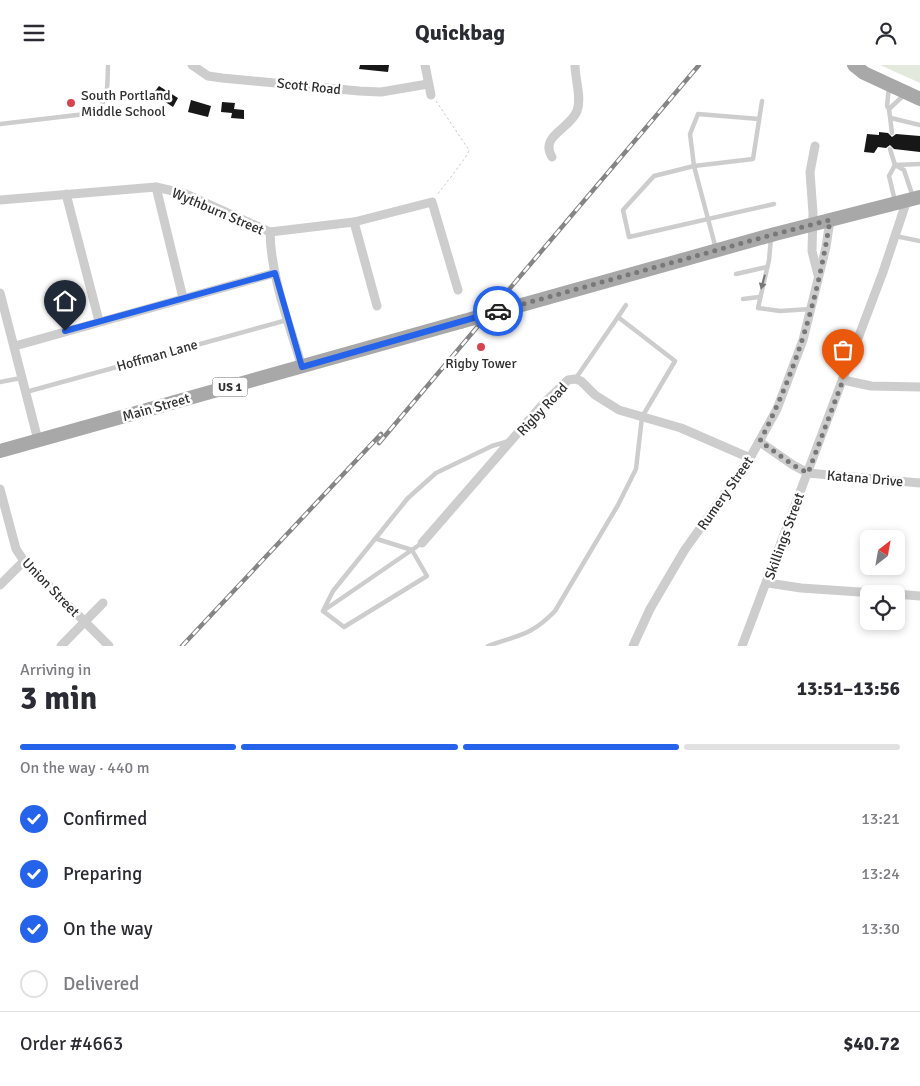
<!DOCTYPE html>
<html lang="en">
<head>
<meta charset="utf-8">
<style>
	body { margin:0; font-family:Signika,sans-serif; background:#f2f2f3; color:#2b2b33; height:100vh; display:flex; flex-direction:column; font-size:19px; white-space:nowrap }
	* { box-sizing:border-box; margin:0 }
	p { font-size:16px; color:#7c7c81 }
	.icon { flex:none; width:28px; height:28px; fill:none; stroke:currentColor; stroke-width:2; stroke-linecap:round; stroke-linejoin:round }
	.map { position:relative; height:581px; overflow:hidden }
	.sheet { display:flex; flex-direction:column; background:#fff; flex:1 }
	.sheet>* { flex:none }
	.needle { width:32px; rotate:31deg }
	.controls { position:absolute; left:860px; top:465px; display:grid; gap:10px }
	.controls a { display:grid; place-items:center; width:45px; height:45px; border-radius:8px; background:#fff; box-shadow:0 2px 8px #0003; font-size:25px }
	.pin { position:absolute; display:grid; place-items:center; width:42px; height:42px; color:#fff; margin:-51px -21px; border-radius:50% 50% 50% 0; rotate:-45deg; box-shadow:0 0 5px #0007 }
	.pin .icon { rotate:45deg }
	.courier { position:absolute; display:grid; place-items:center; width:50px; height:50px; margin:-25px; border:4px solid #2563eb; border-radius:50%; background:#fff; color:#222; box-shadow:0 1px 6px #0007 }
	.head em { font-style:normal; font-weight:700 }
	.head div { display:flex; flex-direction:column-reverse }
	.head { display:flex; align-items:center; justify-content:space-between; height:85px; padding:0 20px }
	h1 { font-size:32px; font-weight:700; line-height:38px }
	.bar { display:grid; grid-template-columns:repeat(4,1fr); gap:8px 5px; align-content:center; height:60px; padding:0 20px }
	.bar i { height:6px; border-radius:4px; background:#e1e1e2 }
	.bar .selected { background:#2563eb }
	.bar p { grid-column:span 4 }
	.line { display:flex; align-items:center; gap:12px; padding:0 20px; border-top:1px solid #e1e1e2 }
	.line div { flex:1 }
	ol { padding:0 20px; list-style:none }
	li { display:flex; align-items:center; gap:15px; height:55px }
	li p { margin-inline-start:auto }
	li .icon { padding:5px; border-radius:50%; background:#2563eb; color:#fff; stroke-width:4 }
	li:last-child { color:#7c7c81 }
	li i { width:28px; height:28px; border:2px solid #e1e1e2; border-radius:50% }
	header { display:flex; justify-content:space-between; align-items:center; height:65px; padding:0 20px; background:#fff; font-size:22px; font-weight:700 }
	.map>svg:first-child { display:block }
	.green { fill:#e3e9dd }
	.building { fill:#171717 }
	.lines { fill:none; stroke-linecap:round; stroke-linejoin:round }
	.path { stroke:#cacaca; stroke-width:1; stroke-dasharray:2.5 2.5; stroke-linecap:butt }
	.lane { stroke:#cdcdcd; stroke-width:4.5 }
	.street { stroke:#cdcdcd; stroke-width:9 }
	.primary { stroke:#a8a8a8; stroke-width:14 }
	.rail-casing { stroke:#858585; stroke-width:4.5 }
	.rail { stroke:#fff; stroke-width:2.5; stroke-dasharray:8; stroke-linecap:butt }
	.primary-bridge { stroke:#a8a8a8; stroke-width:14 }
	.oneway { fill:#777 }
	.done { stroke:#787878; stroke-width:5; stroke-dasharray:0 9 }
	.route { stroke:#2563eb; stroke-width:6 }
	.poi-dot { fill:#d5444f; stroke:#fff; stroke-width:2 }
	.labels { text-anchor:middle; stroke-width:5; stroke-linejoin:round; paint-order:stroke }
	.shield { fill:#fff; stroke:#6e6e6e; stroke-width:1 }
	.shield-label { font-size:12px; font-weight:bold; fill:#303030 }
	.street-label { font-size:14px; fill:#303030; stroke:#fff }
	.poi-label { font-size:14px; fill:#303030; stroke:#fff; text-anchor:start }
</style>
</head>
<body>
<header><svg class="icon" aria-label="menu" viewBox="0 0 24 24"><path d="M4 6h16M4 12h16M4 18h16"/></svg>Quickbag<svg class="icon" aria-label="person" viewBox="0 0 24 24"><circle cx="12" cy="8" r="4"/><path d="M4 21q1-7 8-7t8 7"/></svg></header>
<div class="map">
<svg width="920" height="581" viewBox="0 0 920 581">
	<rect width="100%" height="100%" fill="#fff"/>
	<!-- green -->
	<polygon class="green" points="880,0 920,0 920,18"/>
	<!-- building -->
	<g class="building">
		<polygon points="360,0 389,0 388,7 359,4"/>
		<polygon points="159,21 178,33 173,42 153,29"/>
		<polygon points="191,35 211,41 208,52 188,47"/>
		<polygon points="222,37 235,38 234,44 244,45 244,54 231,53 232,48 221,47"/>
		<polygon points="879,67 888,68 892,72 896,69 920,71 920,87 894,84 890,80 886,83 878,82 874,88 864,87 867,69 879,70"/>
	</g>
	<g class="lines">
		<!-- path -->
		<path class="path" d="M436 36 469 85C469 90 442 123 437 130"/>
		<!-- lane -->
		<g class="lane">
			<polyline points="889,21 887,41 889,44 904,30"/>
			<polyline points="762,36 753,94 694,101 654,111 623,145 629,172 774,139"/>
			<polyline points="889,44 892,68"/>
			<polyline points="891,53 920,60"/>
			<path d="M0 59 94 48C110 36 107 19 108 0"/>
			<polyline points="890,84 895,100 920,99"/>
			<polyline points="895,136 889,111 895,100 904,105 913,132"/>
			<polyline points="895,171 920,176"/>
			<polyline points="771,173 769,195 758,243 780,246 811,244"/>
			<polyline points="716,184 694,101 690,69 698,49 759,54"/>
			<polyline points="736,209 767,202"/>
			<polyline points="743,234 759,232"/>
			<polyline points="618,252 626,240"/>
			<polyline points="0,317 21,313"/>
			<polyline points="26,327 287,255"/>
			<polyline points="422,478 323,546 333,526 408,433 436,408 492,381 509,376"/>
			<polyline points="323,546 344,562 427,511 412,485 377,474"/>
			<path d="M488 581C518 570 531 571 555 546L618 440 636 404 642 352 675 296 618 252 576 313"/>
		</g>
		<!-- street -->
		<g class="street">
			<polyline points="192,0 208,11 222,13 359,26 381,27 428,19"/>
			<polyline points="425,0 431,30"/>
			<polyline points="815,81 810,107 813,148 812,186 818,210"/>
			<path d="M552 92C539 71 570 64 577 46 582 33 575 14 575 0"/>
			<polyline points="156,122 183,233"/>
			<polyline points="66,129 99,256"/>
			<polyline points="0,135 156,122 186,129 270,167 354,157 432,137 458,225"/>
			<polyline points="354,157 377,241"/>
			<path d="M270 167C271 213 289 258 302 302"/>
			<polyline points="0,228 38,375"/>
			<polyline points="15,281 275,208"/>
			<polyline points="843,315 871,321 920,322"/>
			<polyline points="760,377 793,400 808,408 920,418"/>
			<polyline points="0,424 16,484 24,496 109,581"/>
			<polyline points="422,478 543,339 568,315 575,314 581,316 595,330 619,345 681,363 750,393"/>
			<polyline points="768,518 801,523 889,529"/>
			<polyline points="0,520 24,496"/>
			<polyline points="896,529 920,531"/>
			<polyline points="61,581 103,538"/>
			<polyline points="633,581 650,544 684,486 750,393 777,344 803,275 826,182 830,155"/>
			<polyline points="742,581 883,207 907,135"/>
		</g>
		<!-- primary -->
		<g class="primary">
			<polyline points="854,0 864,8 920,34"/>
			<polyline points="518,241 775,169 920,132"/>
			<polyline points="0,386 460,257"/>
		</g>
		<!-- rail casing -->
		<g class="rail-casing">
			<g id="rail">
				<polyline points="379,378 699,0"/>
				<polyline points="182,581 381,369"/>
			</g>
		</g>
		<!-- rail -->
		<use href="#rail" class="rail"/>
		<!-- primary-bridge -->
		<polyline class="primary-bridge" points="460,257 518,241"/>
	</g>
	<!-- one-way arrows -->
	<defs><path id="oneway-solid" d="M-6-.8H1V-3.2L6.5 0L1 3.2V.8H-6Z" transform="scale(1.25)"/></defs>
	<use class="oneway" href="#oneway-solid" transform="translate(763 217) rotate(105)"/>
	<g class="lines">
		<!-- done -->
		<path class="done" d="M498 246 775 169 830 155C818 233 796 307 760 376L793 400 808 408 843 315"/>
		<!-- route -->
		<polyline class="route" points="65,266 275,208 302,302 498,246"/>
	</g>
	<!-- markers -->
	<g class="poi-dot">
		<circle cx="71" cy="38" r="5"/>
		<circle cx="481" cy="282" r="5"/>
	</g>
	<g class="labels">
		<!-- shield labels -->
		<rect class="shield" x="212.5" y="312.5" width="35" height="19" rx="4"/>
		<g class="shield-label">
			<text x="230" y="326">US 1</text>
		</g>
		<!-- street labels -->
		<g class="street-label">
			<text transform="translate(309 21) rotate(6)" y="5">Scott Road</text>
			<text transform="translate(218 146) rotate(23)" y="5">Wythburn Street</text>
			<text transform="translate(157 290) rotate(-16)" y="5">Hoffman Lane</text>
			<text transform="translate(156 342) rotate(-16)" y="5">Main Street</text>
			<text transform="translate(542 344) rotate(-47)" y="5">Rigby Road</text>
			<text transform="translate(865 413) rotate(5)" y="5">Katana Drive</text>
			<text transform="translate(725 428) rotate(-55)" y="5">Rumery Street</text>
			<text transform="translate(784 471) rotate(-70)" y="5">Skillings Street</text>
			<text transform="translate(51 522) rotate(46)" y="5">Union Street</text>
		</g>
		<!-- poi labels -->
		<g class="poi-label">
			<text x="81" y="35">South Portland<tspan x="81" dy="16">Middle School</tspan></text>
			<text x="481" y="303" text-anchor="middle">Rigby Tower</text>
		</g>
	</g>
</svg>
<div class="controls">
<a><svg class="needle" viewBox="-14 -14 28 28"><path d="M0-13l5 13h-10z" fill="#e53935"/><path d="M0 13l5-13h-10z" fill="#7c7c81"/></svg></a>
<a><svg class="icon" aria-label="locate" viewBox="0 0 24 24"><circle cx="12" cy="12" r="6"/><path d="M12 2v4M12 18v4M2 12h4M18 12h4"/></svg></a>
</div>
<div class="pin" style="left:843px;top:315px;background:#ea580c"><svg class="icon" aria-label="bag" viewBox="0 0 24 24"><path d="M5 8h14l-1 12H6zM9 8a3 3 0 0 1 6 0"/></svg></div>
<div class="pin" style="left:65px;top:266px;background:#1f2937"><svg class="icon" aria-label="home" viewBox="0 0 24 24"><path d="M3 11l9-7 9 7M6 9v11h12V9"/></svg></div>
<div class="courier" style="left:498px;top:246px"><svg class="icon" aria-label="car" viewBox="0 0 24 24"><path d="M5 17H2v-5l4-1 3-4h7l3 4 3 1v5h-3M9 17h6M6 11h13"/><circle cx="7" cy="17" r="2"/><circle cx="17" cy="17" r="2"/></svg></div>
</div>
<section class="sheet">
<div class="head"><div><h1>3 min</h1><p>Arriving in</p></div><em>13:51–13:56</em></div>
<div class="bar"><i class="selected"></i><i class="selected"></i><i class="selected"></i><i></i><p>On the way · 440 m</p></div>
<ol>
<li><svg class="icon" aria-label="check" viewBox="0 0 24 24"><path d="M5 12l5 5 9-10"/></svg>Confirmed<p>13:21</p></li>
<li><svg class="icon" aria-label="check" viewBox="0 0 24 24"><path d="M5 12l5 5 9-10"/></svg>Preparing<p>13:24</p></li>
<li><svg class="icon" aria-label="check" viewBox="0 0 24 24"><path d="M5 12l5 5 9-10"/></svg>On the way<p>13:30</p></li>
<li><i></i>Delivered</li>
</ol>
<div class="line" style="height:65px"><div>Order #4663</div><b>$40.72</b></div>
</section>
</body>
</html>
